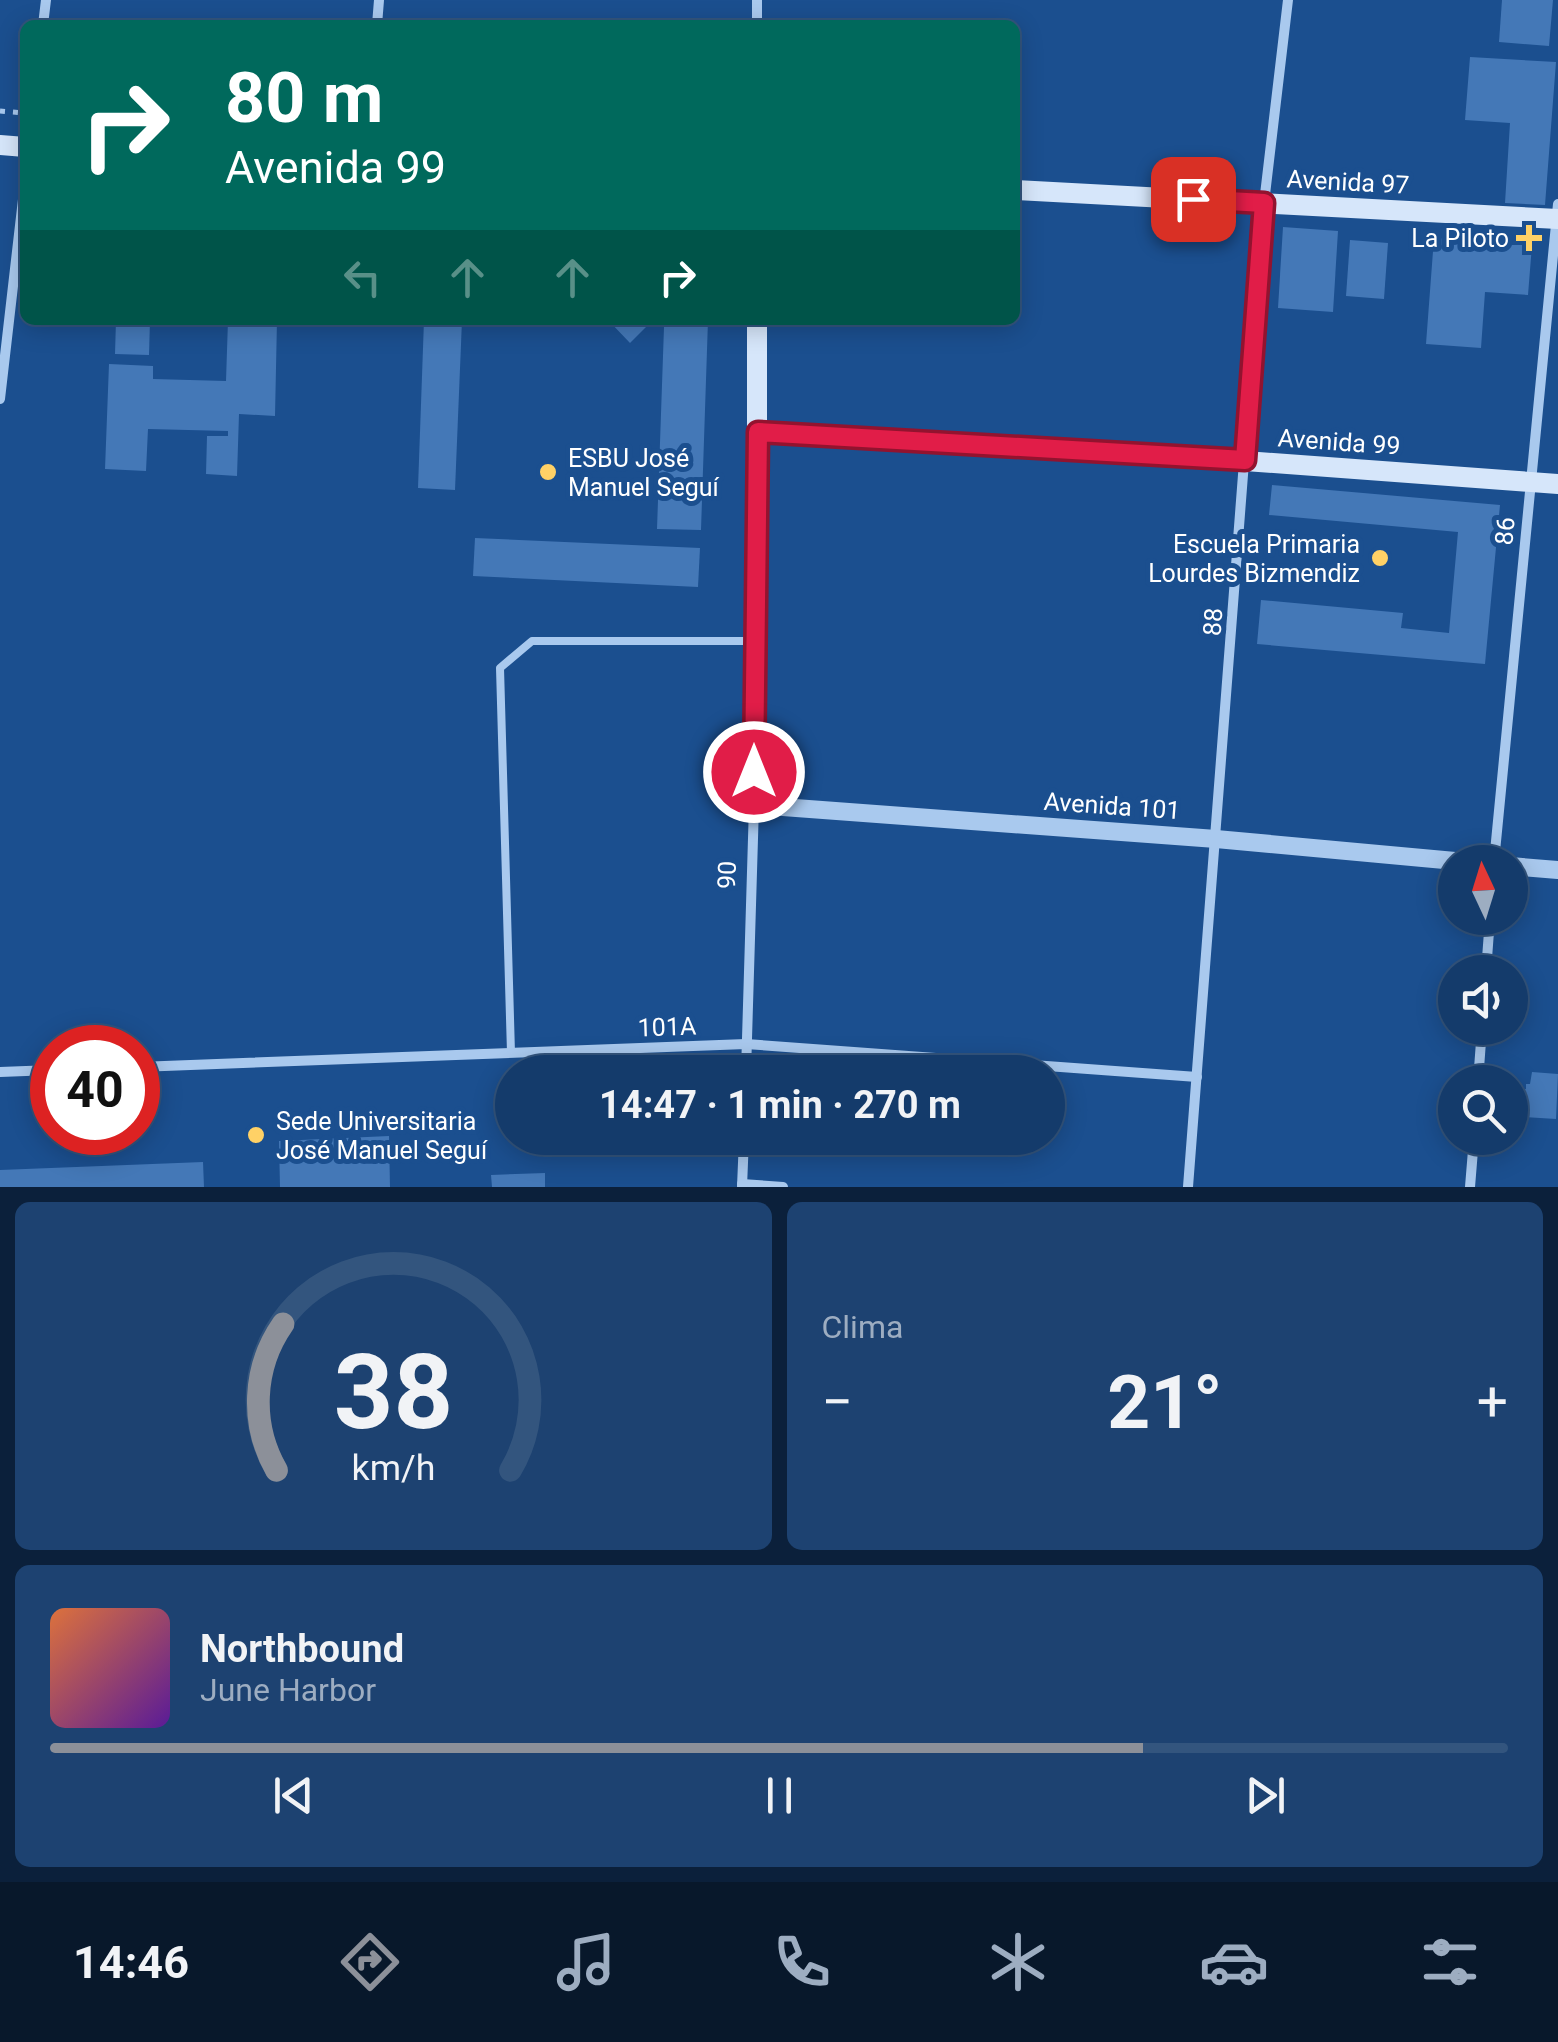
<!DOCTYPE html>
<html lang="es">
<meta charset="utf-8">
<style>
:root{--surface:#143b6b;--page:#1d4271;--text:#f1f3f6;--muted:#9dadc1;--line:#33557e;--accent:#8c9099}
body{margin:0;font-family:Roboto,sans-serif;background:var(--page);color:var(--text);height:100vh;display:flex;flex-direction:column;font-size:38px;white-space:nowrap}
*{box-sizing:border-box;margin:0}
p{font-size:32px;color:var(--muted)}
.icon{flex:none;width:55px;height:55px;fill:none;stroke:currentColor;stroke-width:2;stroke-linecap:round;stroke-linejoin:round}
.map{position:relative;height:1187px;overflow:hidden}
.sheet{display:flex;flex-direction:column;gap:15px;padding:15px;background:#0b203b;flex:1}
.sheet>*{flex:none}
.top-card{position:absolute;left:20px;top:20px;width:1000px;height:305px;border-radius:15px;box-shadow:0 5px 25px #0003,0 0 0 2px var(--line);background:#00695c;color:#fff;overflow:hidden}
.needle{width:65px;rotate:356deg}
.controls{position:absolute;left:1438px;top:845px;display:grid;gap:20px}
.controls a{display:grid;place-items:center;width:90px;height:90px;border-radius:50%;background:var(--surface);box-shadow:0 5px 25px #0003,0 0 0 2px var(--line);font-size:50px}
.speed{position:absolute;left:30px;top:1025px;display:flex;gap:20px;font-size:50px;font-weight:700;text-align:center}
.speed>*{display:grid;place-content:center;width:130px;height:130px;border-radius:50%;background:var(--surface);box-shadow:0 5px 25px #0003,0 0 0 2px var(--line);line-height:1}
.speed .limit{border:15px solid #d22;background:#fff;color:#111}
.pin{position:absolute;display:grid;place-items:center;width:85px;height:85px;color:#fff;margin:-42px;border-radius:20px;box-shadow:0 5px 15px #0006}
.me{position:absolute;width:110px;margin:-55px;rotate:0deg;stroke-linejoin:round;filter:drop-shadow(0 0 8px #0008)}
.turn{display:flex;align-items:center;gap:35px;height:210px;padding:0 40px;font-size:45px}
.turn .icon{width:130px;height:130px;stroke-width:2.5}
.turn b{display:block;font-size:70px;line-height:85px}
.lanes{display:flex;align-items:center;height:95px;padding:0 40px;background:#0003;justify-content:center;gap:50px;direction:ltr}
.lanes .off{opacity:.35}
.big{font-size:75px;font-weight:700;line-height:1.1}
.sheet .widget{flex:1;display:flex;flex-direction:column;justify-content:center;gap:15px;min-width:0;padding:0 35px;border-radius:15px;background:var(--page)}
.sheet .dial{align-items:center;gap:0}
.dial svg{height:260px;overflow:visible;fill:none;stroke:var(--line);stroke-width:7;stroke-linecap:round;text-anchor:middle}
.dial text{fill:var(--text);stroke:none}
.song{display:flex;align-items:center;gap:30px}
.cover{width:120px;height:120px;border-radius:15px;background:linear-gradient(135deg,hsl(20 70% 55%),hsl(270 70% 35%))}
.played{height:10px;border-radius:5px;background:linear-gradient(90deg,var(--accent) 75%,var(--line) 75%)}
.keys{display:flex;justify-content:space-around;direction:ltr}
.heat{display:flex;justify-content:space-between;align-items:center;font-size:55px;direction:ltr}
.sheet .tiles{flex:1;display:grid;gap:15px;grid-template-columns:1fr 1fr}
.widget:last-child{grid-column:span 2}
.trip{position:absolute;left:495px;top:1055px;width:570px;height:100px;border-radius:50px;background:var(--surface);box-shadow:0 5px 25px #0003,0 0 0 2px var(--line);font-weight:700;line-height:100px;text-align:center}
.tab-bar{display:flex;height:160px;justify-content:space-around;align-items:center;background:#08182b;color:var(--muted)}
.tab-bar .icon{width:70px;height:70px}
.tab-bar .selected{color:var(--accent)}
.tab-bar b{font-size:45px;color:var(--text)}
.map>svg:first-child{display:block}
.building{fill:#4478b7}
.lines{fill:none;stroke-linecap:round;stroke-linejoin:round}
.path{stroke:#a9c9ee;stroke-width:5;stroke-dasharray:5 8;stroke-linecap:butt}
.service{stroke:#a9c9ee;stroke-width:8}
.minor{stroke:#a9c9ee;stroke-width:10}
.tertiary{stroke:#a9c9ee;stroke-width:18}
.secondary{stroke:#d6e6fa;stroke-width:20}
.route-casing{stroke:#92132f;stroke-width:25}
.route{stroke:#e11d48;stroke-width:18}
.poi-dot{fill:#ffd166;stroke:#1b4f8f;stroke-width:4}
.labels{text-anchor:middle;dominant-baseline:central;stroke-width:10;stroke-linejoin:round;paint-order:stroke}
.street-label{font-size:25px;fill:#fff;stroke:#1b4f8f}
.poi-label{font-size:25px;fill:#fff;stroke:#1b4f8f;text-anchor:end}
</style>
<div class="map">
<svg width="1558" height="1187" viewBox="0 0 1558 1187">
<rect width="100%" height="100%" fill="#1b4f8f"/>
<!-- building -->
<g class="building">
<path d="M 1502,0 L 1553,0 L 1549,46 L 1499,42 Z"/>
<path d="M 1470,57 L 1556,62 L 1545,205 L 1505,203 L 1510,123 L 1465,120 Z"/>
<path d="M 1283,227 L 1338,231 L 1333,312 L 1278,308 Z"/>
<path d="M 1434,238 L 1532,245 L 1528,295 L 1485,292 L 1481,348 L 1426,344 Z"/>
<path d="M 1350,240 L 1388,243 L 1384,299 L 1346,296 Z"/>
<path d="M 116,320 L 150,320 L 149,355 L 115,354 Z"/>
<path d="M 228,320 L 277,320 L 275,416 L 239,414 L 237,476 L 206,474 L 207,436 L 228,436 L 228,431 L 148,429 L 146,471 L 105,469 L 109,364 L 153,366 L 153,379 L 226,381 Z"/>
<path d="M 424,320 L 462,320 L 455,490 L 418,488 Z"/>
<path d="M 608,320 L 708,320 L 701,530 L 657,529 L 664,327 L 646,327 L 630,343 Z"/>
<path d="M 1272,485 L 1500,505 L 1485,664 L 1257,644 L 1261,600 L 1403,613 L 1401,628 L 1449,633 L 1458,532 L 1269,515 Z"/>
<path d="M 475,538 L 700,548 L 698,587 L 473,576 Z"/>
<path d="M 1532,1072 L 1558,1074 L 1556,1119 L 1524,1117 L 1525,1109 L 1510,1108 L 1510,1088 L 1526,1089 L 1526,1084 L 1530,1084 Z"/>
<path d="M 389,1136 L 390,1187 L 280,1187 L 279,1141 Z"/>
<path d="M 203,1162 L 204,1187 L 0,1187 L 0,1170 Z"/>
<path d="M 545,1173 L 545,1187 L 492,1187 L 491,1175 Z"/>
</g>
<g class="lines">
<!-- path -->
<path class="path" d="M 0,111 L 25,113"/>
<!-- service -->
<path class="service" d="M 511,1053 L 500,668 L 532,641 L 755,641"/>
<!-- minor -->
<g class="minor">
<path d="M 43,25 L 46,0"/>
<path d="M 377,25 L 379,0"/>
<path d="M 757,25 L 757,0"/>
<path d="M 0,399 L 25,182"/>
<path d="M 1494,862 L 1558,204"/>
<path d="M 1486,972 L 1490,918"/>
<path d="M 138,1067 L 746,1044 L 1197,1077"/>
<path d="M 0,1072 L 52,1070"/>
<path d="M 746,1072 L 754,805"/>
<path d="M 1478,1082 L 1482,1028"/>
<path d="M 742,1184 L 783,1187"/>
<path d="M 742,1187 L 744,1138"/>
<path d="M 1188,1187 L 1264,203 L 1288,0"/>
<path d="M 1470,1187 L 1474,1138"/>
</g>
<!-- tertiary -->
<g class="tertiary">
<path d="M 757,432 L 754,805 L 1216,839 L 1466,862"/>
<path d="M 1510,866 L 1558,870"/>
</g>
<!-- secondary -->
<g class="secondary">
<path d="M 0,145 L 25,147"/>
<path d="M 1015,190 L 1558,219"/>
<path d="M 757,320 L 757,432 L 1245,461 L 1558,484"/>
</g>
</g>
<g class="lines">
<!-- route casing -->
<g class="route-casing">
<path id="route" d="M 754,772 L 758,432 L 1245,460 L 1264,203 L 1193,199"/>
</g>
<!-- route -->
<use href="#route" class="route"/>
</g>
<!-- markers -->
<g class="poi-dot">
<path d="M1524 223h10v10h10v10h-10v10h-10v-10h-10v-10h10z"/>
<circle cx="548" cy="472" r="10"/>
<circle cx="1380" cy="558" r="10"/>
<circle cx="256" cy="1135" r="10"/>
</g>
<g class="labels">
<!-- street labels -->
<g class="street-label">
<text transform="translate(1348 182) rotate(3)">Avenida 97</text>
<text transform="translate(1339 442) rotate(4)">Avenida 99</text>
<text transform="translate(1505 531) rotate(-85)">86</text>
<text transform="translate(1213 622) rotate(-86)">88</text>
<text transform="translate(1112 806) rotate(4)">Avenida 101</text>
<text transform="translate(727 875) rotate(-88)">90</text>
<text transform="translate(667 1027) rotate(-2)">101A</text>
</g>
<!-- poi labels -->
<g class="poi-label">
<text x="1509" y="238">La Piloto</text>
<text x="568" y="458" text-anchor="start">ESBU José<tspan x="568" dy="29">Manuel Seguí</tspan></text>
<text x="1360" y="544">Escuela Primaria<tspan x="1360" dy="29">Lourdes Bizmendiz</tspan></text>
<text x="276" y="1121" text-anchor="start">Sede Universitaria<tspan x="276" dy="29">José Manuel Seguí</tspan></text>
</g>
</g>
</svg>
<div class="controls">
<a><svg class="needle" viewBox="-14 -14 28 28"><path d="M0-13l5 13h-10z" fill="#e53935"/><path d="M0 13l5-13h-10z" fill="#9dadc1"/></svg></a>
<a><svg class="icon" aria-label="sound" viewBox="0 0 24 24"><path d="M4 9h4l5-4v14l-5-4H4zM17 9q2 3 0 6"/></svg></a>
<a><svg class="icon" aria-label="search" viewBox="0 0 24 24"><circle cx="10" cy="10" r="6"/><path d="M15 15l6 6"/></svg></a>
</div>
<div class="speed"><div class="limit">40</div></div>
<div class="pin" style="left:1193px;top:199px;background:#d93025"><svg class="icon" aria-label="arrive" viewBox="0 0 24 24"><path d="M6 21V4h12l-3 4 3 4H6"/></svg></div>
<svg class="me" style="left:754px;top:772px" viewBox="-20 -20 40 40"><circle r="17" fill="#e11d48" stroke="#fff" stroke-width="3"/><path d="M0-11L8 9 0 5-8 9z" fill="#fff"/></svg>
<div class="trip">14:47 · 1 min · 270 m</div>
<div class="top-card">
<div class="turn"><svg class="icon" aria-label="right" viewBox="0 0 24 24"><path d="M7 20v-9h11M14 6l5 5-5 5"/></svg><div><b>80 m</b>Avenida 99</div></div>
<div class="lanes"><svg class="icon off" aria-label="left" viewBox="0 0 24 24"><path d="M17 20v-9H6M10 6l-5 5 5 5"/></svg><svg class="icon off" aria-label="ahead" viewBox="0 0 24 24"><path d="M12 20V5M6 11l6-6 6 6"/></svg><svg class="icon off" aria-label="ahead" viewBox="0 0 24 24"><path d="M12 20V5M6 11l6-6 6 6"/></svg><svg class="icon" aria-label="right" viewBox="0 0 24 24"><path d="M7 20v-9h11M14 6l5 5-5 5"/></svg></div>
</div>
</div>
<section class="sheet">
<div class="tiles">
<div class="widget dial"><svg viewBox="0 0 100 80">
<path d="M14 69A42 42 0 1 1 86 69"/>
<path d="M14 69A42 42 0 0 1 16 24" stroke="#8c9099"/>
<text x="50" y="56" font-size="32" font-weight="700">38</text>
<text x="50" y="72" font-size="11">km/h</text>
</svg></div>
<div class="widget"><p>Clima</p>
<div class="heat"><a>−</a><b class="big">21°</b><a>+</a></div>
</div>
<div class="widget">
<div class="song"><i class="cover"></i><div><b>Northbound</b><p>June Harbor</p></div></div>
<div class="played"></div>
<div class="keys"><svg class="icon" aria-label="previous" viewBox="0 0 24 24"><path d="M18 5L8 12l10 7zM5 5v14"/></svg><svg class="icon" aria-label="pause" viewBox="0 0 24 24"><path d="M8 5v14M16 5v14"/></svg><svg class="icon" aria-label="next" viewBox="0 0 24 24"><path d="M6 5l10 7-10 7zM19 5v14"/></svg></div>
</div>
</div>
</section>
<nav class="tab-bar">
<b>14:46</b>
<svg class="icon selected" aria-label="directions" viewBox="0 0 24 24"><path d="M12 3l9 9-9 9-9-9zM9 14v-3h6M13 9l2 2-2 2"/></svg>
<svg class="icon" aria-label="music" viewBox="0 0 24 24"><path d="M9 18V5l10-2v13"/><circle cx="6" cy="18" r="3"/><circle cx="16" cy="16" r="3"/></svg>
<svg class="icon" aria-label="phone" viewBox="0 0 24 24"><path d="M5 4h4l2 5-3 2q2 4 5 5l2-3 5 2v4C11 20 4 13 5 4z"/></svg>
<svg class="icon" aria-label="climate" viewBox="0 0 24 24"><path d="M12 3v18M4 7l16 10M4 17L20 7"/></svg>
<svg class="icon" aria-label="car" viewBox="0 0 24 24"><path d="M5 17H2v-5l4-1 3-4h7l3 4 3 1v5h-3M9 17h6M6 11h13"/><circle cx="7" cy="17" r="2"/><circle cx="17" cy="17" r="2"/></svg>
<svg class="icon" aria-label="filters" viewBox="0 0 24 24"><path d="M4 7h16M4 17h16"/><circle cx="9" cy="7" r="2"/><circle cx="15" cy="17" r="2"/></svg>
</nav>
